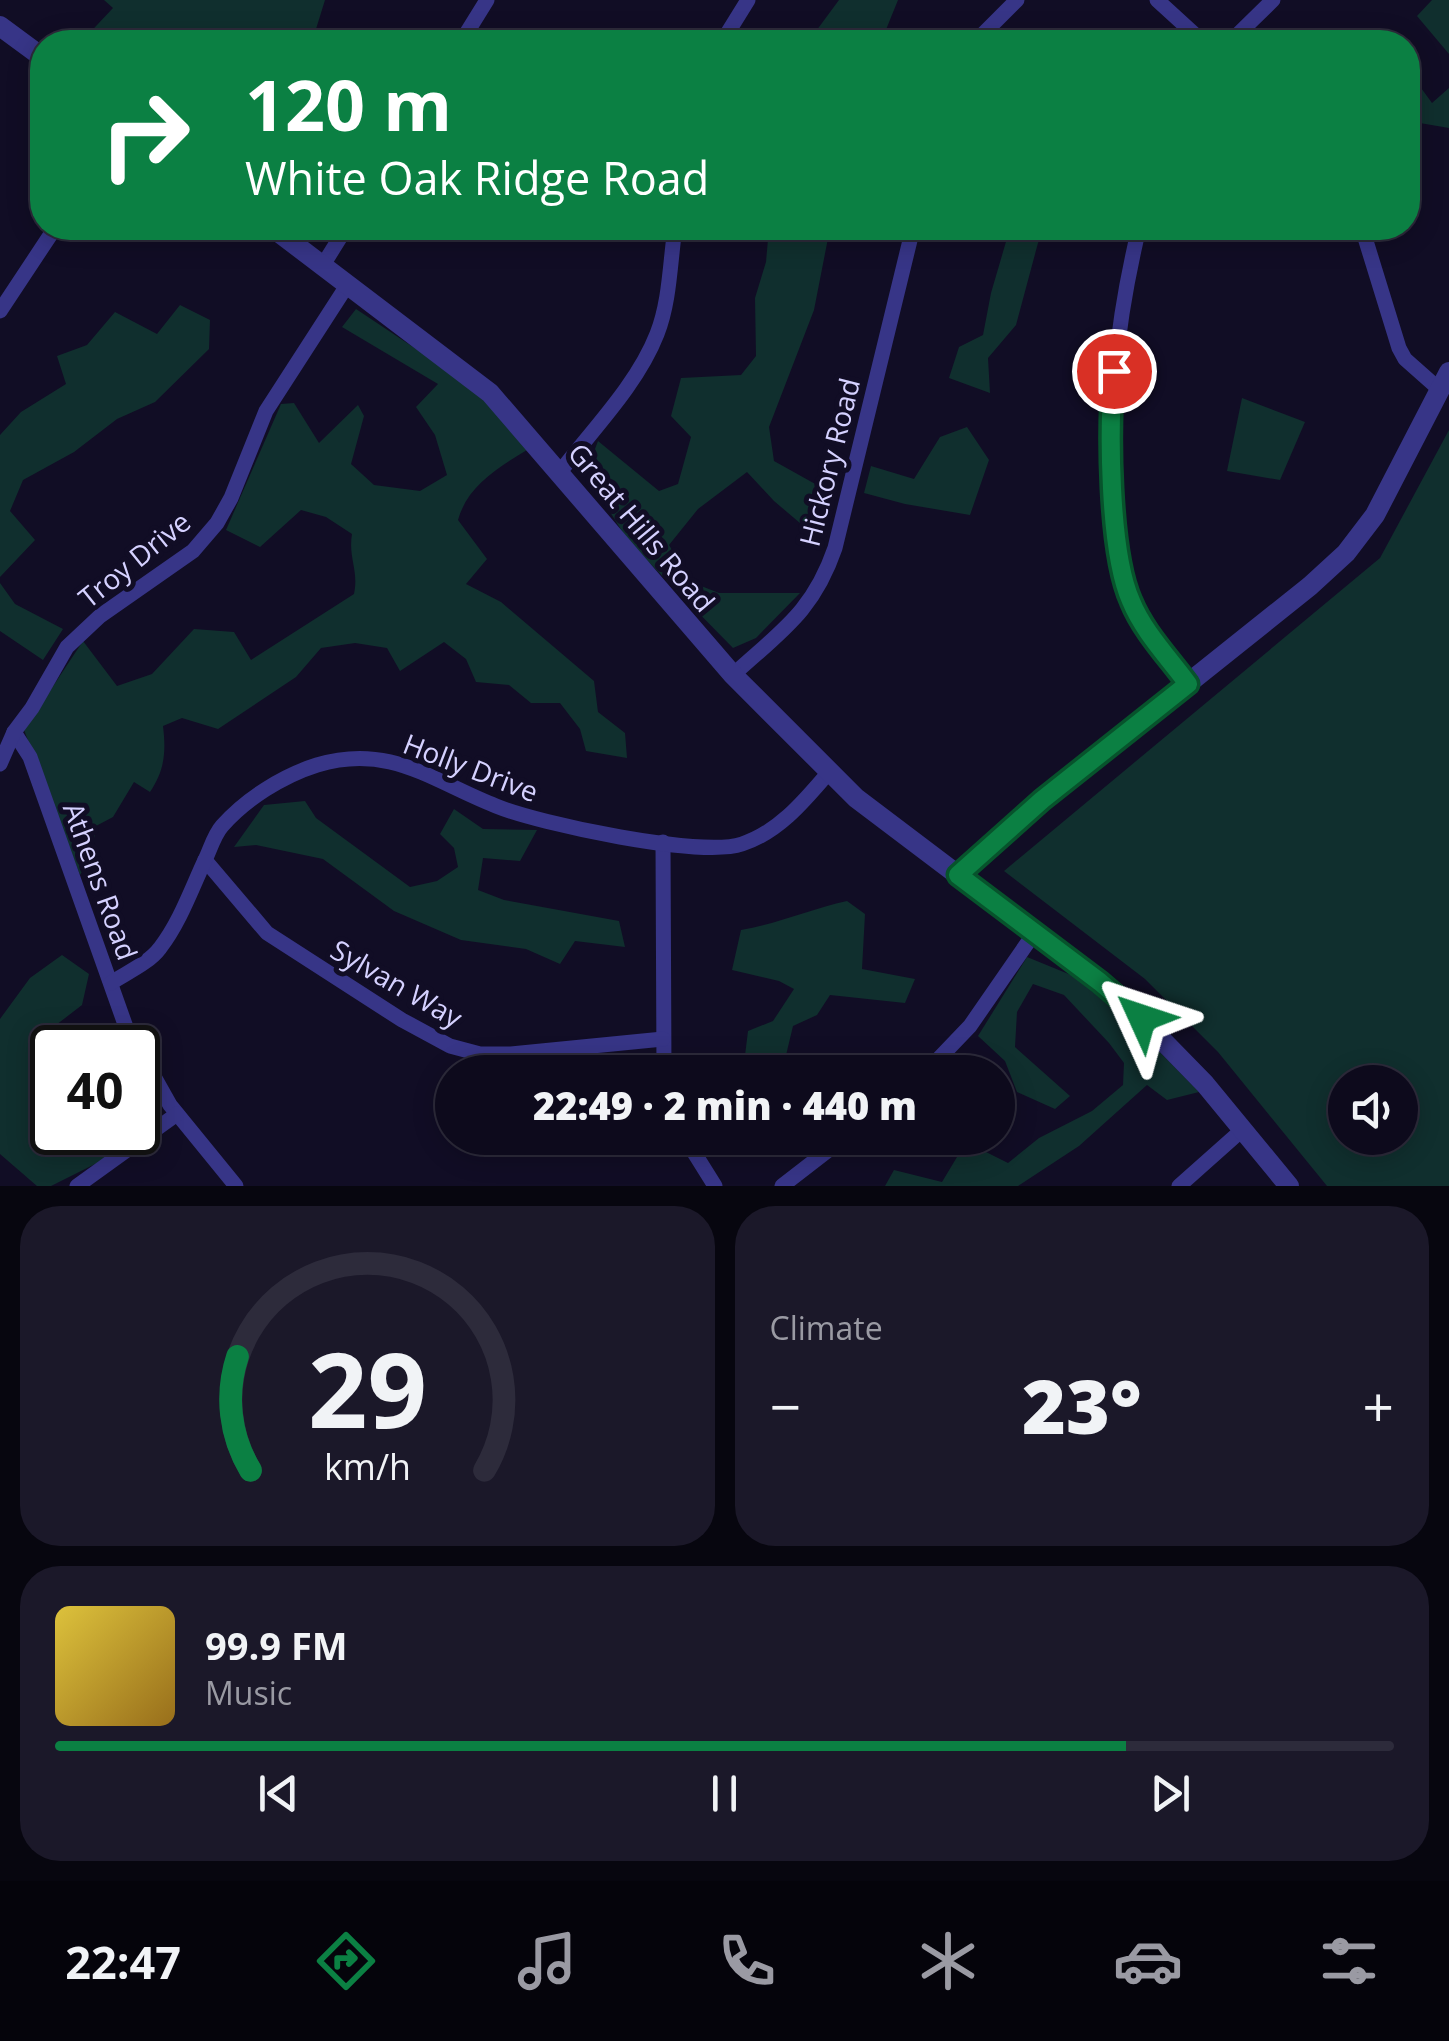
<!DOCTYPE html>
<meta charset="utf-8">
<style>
:root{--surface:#0d0a1c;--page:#1b1829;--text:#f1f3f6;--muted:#9a9aa3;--line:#2d2b3b;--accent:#0b8043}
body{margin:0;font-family:"Open Sans",sans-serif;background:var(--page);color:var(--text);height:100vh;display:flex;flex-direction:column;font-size:38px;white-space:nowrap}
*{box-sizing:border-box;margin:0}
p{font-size:32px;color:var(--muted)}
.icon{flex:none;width:55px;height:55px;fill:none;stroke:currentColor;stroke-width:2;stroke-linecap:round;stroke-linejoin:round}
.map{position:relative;height:1186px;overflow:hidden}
.side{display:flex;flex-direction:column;gap:20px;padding:20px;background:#07060f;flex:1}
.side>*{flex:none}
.top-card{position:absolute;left:30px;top:30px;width:1390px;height:210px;border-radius:40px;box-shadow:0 5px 25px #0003,0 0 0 2px var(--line);background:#0b8043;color:#fff;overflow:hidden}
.controls{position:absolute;left:1328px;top:1065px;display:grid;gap:20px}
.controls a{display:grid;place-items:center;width:90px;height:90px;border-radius:50%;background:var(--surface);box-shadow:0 5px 25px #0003,0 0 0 2px var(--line);font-size:50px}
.speed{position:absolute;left:30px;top:1025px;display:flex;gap:20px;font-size:50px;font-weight:700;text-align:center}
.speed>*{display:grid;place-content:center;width:130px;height:130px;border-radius:50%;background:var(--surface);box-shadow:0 5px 25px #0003,0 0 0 2px var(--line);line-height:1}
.speed .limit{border:5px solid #111;border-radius:15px;background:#fff;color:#111}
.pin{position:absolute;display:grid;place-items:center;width:85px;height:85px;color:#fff;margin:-42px;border:5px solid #fff;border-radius:50%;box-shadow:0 2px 10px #0007}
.me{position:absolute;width:110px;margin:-55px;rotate:312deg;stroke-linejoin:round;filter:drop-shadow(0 0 8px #0008)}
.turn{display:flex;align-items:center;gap:35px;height:210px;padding:0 50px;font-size:45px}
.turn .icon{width:130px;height:130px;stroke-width:2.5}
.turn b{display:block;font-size:70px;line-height:85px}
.big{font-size:75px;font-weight:800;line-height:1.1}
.side .widget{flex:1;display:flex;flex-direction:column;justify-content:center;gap:15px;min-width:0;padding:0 35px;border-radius:40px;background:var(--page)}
.side .dial{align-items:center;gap:0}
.dial svg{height:260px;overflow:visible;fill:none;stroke:var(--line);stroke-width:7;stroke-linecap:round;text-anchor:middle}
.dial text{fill:var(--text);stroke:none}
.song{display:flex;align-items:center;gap:30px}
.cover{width:120px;height:120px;border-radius:15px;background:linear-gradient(135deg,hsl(50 70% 55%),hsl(40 70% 35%))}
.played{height:10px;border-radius:5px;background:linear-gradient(90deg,var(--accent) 80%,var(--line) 80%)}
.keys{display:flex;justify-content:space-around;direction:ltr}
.heat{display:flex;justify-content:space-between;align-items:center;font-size:55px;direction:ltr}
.side .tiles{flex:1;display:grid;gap:20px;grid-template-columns:1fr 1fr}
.widget:last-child{grid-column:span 2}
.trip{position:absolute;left:435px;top:1055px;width:580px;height:100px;border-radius:50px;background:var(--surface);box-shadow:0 5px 25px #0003,0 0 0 2px var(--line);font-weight:800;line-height:100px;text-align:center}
.dock{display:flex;height:160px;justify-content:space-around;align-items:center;background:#05040b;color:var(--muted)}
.dock .icon{width:70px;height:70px}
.dock .current{color:var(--accent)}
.dock b{font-size:45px;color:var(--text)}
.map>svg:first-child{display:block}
.green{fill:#102f2e;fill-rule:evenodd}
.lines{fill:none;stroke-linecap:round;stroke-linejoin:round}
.minor{stroke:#373587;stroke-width:15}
.tertiary{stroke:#373587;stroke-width:20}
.route-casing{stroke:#07532c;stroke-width:25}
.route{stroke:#0b8043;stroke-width:18}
.labels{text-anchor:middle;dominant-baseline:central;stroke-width:10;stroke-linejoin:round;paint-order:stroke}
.street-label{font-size:28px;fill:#d5d1ff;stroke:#110d25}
</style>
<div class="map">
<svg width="1449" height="1186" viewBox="0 0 1449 1186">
<rect width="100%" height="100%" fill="#110d25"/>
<!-- green -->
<g class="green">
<path d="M 104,0 L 325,0 L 312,42 L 81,42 L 113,8 Z"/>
<path d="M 839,0 L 898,0 L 881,42 L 808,42 Z"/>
<path d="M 1432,0 L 1449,0 L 1449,54 L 1417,16 Z"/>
<path d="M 1408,70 L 1432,103 L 1449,88 L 1449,128 L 1408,121 Z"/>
<path d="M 769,228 L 830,228 L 814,310 L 769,427 L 774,461 L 826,490 L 807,529 L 774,501 L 747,472 L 698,509 L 669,545 L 691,582 L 719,593 L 800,593 L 756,638 L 733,648 L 628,541 L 586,473 L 598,441 L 659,491 L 678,484 L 691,437 L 671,416 L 681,378 L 741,375 L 756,356 L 755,298 L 766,262 Z"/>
<path d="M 1010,228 L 1045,228 L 1038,243 L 1016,325 L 988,358 L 990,393 L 949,378 L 959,347 L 983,335 L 991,293 Z"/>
<path d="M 180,305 L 210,320 L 209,349 L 155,402 L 117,419 L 74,452 L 23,480 L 10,511 L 35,540 L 0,577 L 0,435 L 21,412 L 66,384 L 57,356 L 87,345 L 115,312 L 157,334 Z"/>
<path d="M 356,309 L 473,387 L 532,447 C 501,466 468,484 458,520 L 487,559 L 466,584 L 501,602 L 594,681 L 598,712 L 625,733 L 627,758 L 586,751 L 580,729 L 560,703 L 531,703 L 509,685 L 476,682 L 466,659 L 444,642 L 400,671 L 387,648 L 355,643 L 321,648 L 296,677 L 218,729 L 182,718 L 163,726 C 166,751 165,770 150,792 L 134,782 L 113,817 L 96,826 L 93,852 L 80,875 L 24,730 L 83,641 L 117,686 L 152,674 L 194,629 L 234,632 L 251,660 L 354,594 C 359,570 348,558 352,534 L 326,517 L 301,510 L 260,547 L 226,530 L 281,404 L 294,403 L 319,443 L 358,405 L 364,416 L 351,464 L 374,485 L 420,491 L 447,475 L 435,435 L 416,407 L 438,384 L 342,327 Z"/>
<path d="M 1242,398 L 1305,422 L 1280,480 L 1227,471 Z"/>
<path d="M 967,427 L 989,460 L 970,515 L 905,504 L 864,493 L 871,466 L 914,479 L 940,437 Z"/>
<path d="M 1449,430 L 1449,1186 L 1327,1186 L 1218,1052 L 1145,979 L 1004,871 L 1380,558 ZM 1345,1082 L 1400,1082 L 1400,1138 L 1345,1138 Z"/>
<path d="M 0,583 L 15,604 L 63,629 L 43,660 L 0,631 Z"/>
<path d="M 305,801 L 316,818 L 410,887 L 437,881 L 458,867 L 454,848 L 440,834 L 454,809 L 483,829 L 537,830 L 520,861 L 483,858 L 478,890 L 504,900 L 619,921 L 625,947 L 575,941 L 560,964 L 526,949 L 461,940 L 394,911 L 323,859 L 256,845 L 234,847 L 264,805 Z"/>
<path d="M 847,901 L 865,914 L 862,969 L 915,979 L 905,1003 L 830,995 L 817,1015 L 793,1026 L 782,1072 L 743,1072 L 748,1031 L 773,1021 L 794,989 L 779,981 L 732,970 L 741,930 C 777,924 811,909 847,901 Z"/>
<path d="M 62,955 L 89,974 L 82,1005 L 43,1035 L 43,1068 L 31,1083 L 39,1101 L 52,1098 L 52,1132 L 69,1133 L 71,1139 L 107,1158 L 51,1186 L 37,1186 L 0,1154 L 0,1019 L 30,978 Z"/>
<path d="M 1027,957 L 1093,984 L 1199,1092 L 1167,1100 L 1147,1085 L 1079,1146 L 1018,1186 L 885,1186 L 894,1170 L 942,1182 L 966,1142 L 1008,1163 L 1039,1138 L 1092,1111 L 1123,1085 L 1124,1063 L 1109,1043 L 1064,995 L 1033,984 L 1017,1012 L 1015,1047 L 1070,1096 L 1055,1109 L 1017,1092 L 1005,1061 L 978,1036 Z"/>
</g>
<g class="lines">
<!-- minor -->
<g class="minor">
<path d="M 1157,0 L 1203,42"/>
<path d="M 461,42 L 487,0"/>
<path d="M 722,42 L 748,0"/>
<path d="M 975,42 L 1017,0"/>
<path d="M 1230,42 L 1273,0"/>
<path d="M 1139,228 C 1115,329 1108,406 1116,511 C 1117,538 1118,568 1128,594 C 1140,627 1167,656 1188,684"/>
<path d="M 1362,228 L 1399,348 L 1405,359 L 1440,390"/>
<path d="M 323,265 L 346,228"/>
<path d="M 0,311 L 55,228"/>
<path d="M 560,472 C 593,429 637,385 657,334 C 670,301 670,262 675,228"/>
<path d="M 733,675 C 781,631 813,612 835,548 L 913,228"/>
<path d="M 14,732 L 30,757 L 127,1030 L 137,1048"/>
<path d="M 0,764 L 14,732 L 32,708 L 67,647 L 100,616 L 193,551 L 217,523 L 231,498 L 266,411 L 348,284"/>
<path d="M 663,842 L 664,1072"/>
<path d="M 205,860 L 267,933 L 402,1020 L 450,1046 L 480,1054 L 511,1054 L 663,1039"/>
<path d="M 111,983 C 126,973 149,963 160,948 C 180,922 191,890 205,860 C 210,850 214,835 222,826 C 246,799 282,776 317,765 C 390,743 432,781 496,806 C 540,824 701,858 742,844 C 779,832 805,800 829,772"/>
<path d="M 138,1048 L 170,1105 L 236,1186"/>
<path d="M 926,1072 L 970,1026 L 1035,932"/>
<path d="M 685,1138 L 715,1186"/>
<path d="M 77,1186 L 177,1114"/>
<path d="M 782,1186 L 844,1138"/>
<path d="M 1179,1186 L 1242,1130"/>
</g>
<!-- tertiary -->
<g class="tertiary">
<path d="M 0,26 L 42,57"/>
<path d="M 273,228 L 490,393 L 733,675 L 856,798 L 1122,999 L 1205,1084 L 1289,1186"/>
<path d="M 958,875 L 1042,800 L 1310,586 L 1346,553 L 1375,515 L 1449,372"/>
</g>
</g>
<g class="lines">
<!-- route casing -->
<g class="route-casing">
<path id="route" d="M 1114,371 C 1108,426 1109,552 1131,601 C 1143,631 1169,658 1188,684 L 1042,800 L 958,875 L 1100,982 L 1142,1018"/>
</g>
<!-- route -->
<use href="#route" class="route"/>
</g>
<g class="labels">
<!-- street labels -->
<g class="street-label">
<text transform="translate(829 462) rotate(-76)">Hickory Road</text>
<text transform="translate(642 527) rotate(50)">Great Hills Road</text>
<text transform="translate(134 559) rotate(-39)">Troy Drive</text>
<text transform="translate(471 767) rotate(21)">Holly Drive</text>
<text transform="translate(101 881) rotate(70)">Athens Road</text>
<text transform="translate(397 983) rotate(30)">Sylvan Way</text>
</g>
</g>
</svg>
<div class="controls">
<a><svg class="icon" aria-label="sound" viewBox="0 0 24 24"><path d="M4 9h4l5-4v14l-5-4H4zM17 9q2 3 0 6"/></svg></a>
</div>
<div class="speed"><div class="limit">40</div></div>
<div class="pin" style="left:1114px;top:371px;background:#d93025"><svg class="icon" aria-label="arrive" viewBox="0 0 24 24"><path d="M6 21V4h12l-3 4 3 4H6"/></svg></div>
<svg class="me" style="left:1142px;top:1018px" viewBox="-20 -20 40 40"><path d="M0-17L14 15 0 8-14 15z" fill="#0b8043" stroke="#fff" stroke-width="4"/></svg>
<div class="trip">22:49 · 2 min · 440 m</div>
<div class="top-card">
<div class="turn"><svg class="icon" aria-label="right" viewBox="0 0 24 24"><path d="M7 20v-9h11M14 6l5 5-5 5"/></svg><div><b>120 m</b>White Oak Ridge Road</div></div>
</div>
</div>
<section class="side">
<div class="tiles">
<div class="widget dial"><svg viewBox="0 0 100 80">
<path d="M14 69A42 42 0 1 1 86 69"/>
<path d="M14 69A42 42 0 0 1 10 34" stroke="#0b8043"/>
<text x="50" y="56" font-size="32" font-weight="700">29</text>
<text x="50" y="72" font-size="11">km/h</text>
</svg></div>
<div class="widget"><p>Climate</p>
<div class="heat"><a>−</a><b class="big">23°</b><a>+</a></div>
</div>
<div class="widget">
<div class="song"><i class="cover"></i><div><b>99.9 FM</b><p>Music</p></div></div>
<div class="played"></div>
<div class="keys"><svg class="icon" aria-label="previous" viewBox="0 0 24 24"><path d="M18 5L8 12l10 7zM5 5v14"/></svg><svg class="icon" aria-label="pause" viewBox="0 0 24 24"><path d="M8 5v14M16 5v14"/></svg><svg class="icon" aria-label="next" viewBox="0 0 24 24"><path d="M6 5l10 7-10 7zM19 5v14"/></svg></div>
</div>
</div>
</section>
<nav class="dock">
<b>22:47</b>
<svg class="icon current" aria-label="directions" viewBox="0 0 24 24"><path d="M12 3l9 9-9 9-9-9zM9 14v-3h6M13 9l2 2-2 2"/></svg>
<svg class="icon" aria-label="music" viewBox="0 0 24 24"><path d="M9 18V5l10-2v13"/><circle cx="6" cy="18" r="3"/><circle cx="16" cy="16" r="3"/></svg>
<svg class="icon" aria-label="phone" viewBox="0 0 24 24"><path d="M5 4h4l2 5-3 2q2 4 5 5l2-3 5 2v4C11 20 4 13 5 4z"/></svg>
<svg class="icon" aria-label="climate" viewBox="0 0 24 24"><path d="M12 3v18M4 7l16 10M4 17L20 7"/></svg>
<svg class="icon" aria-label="car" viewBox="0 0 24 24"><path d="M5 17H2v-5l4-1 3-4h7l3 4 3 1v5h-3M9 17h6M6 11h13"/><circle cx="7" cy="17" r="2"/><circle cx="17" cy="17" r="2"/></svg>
<svg class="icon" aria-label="filters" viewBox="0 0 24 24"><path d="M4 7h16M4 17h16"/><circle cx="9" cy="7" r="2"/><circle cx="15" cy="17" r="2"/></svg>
</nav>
